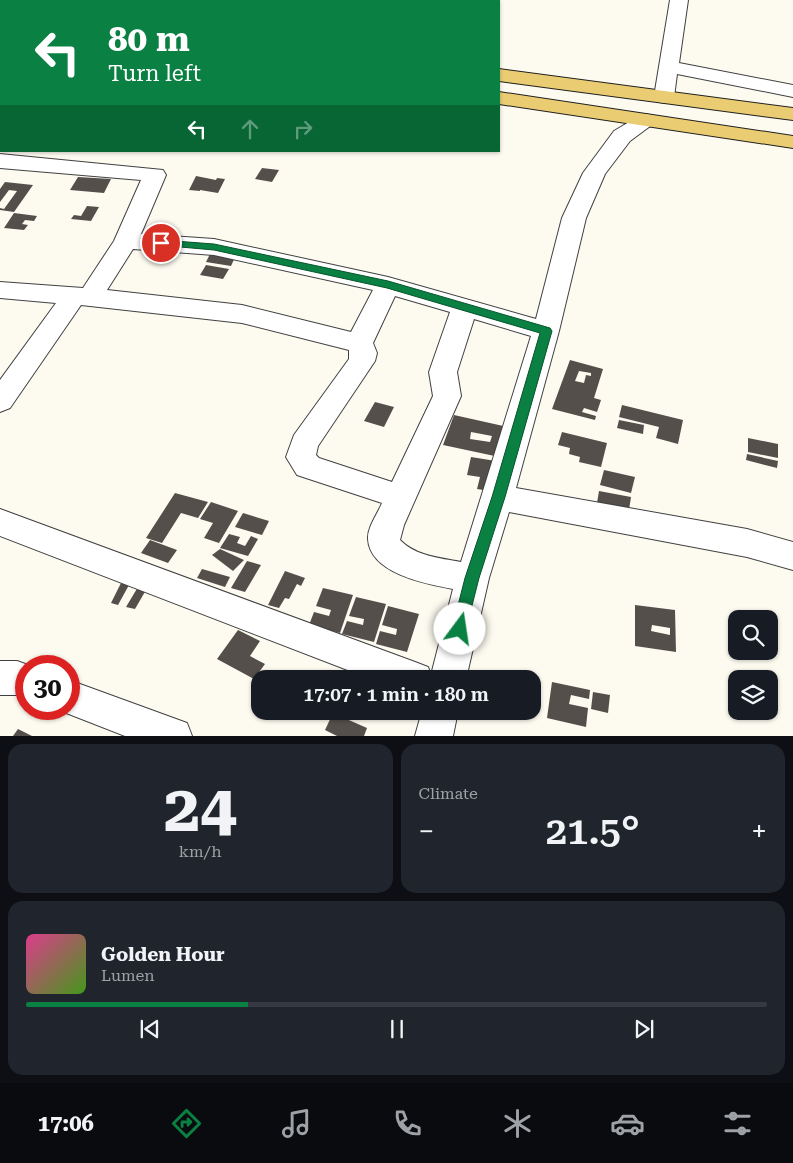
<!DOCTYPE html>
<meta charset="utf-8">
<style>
:root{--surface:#171b24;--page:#20242c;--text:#f1f3f6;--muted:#9ea1a6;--line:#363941;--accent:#0b8043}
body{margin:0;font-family:"Roboto Serif",serif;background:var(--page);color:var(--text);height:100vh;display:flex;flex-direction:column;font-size:19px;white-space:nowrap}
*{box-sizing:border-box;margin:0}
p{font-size:16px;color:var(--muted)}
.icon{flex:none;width:28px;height:28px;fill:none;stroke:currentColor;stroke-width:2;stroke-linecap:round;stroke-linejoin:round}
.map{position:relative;height:736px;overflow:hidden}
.panel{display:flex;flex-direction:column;gap:8px;padding:8px;background:#0d0f14;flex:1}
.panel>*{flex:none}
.banner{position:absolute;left:0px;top:0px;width:500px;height:152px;box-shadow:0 1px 4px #0004;background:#0b8043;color:#fff;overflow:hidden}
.fabs{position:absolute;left:728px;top:610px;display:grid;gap:10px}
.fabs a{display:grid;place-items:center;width:50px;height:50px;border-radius:10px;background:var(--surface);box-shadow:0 1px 4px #0004;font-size:25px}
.speed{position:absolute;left:15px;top:655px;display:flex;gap:10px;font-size:25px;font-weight:700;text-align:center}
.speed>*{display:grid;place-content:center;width:65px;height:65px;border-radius:50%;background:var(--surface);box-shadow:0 1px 4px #0004;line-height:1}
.speed .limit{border:8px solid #d22;background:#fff;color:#111}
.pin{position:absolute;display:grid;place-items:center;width:42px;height:42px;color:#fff;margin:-21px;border:2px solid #fff;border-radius:50%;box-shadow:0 1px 5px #0007}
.me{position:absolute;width:55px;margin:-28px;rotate:14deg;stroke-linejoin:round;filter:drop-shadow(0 0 4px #0008)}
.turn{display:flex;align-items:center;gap:18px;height:105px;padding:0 25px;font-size:22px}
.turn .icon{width:65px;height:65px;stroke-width:2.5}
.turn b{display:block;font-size:35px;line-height:42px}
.lanes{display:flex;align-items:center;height:48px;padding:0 25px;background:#0003;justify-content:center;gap:25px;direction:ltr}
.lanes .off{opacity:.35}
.big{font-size:38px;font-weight:600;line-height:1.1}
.panel .widget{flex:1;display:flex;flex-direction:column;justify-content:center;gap:8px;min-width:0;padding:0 18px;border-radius:15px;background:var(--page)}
.panel .dial{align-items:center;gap:0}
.dial b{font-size:65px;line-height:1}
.song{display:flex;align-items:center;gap:15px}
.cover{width:60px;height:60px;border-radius:8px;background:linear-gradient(135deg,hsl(330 70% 55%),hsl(100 70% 35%))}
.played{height:5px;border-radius:2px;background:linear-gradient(90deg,var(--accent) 30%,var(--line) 30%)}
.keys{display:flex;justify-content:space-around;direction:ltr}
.heat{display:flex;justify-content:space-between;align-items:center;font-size:28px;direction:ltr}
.panel .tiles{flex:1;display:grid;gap:8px;grid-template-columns:1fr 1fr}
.widget:last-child{grid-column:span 2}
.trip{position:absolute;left:251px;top:670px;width:290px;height:50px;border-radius:15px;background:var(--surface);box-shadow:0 1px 4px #0004;font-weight:600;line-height:50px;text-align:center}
.tab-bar{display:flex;height:80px;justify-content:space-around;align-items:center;background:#090b0e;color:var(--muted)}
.tab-bar .icon{width:35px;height:35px}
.tab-bar .active{color:var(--accent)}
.tab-bar b{font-size:22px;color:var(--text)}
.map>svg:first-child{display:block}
.building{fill:#554f4b;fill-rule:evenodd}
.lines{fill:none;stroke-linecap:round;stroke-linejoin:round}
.minor-casing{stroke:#414141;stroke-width:2}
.primary-casing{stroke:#1f1f1f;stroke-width:2}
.minor{fill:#fff;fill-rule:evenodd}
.primary{fill:#eacd73;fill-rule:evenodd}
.route{fill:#0b8043;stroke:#07532c}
</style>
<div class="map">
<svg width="793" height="736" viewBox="0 0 793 736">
<rect width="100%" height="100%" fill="#fdfbf0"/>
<!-- building -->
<g class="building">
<path d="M 262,168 L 279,170 L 272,182 L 255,179 Z"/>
<path d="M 196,176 L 216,180 L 217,178 L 225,179 L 218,193 L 200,190 L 200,191 L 189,190 Z"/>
<path d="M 78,177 L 111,179 L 104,193 L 70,190 Z"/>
<path d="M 5,182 L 33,185 L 14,212 L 0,210 L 0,208 L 4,209 L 17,191 L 9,190 L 0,202 L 0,189 Z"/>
<path d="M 87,206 L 99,207 L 91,221 L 71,219 L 74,215 L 81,216 Z"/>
<path d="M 14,213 L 37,216 L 34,221 L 25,220 L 22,224 L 28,225 L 24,230 L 4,228 Z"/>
<path d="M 211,252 L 236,255 L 231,266 L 206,262 Z"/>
<path d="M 206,265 L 229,269 L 223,279 L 200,275 Z"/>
<path d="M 570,360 L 603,369 L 594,398 L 601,400 L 597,412 L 584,408 L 582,412 L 596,416 L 595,420 L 552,409 ZM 579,371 L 591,373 L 591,376 L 586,375 L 584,383 L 575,381 Z"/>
<path d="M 375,402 L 394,407 L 384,427 L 364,421 Z"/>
<path d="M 622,405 L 683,420 L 678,444 L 656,438 L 659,427 L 619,417 Z"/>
<path d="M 454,415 L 512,428 L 504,458 L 443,445 ZM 471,432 L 492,436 L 490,442 L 470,439 Z"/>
<path d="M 619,420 L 644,425 L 643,434 L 617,428 Z"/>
<path d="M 562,432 L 607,443 L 601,467 L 579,462 L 580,457 L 569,454 L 570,448 L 558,445 Z"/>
<path d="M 748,438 L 778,444 L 778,458 L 748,452 Z"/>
<path d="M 747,454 L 778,461 L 777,468 L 746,460 Z"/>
<path d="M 471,457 L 502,462 L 496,492 L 477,489 L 480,477 L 467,475 Z"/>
<path d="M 604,470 L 635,477 L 631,493 L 600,485 Z"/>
<path d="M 599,491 L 631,497 L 629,510 L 597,503 Z"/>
<path d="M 175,493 L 208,502 L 198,518 L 181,513 L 162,543 L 146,538 Z"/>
<path d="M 211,502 L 238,511 L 219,543 L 204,538 L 213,523 L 200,519 Z"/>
<path d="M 243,513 L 269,521 L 262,535 L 235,527 Z"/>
<path d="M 229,534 L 240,537 L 237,543 L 245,546 L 251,536 L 258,539 L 248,556 L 220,548 Z"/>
<path d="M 150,540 L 177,550 L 168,563 L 141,553 Z"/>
<path d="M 220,549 L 244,560 L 233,571 L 212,555 Z"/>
<path d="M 247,561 L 261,565 L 245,592 L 231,588 Z"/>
<path d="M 202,569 L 230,577 L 225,587 L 197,578 Z"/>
<path d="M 285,571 L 305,578 L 301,586 L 297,584 L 289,599 L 285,598 L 279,608 L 268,605 Z"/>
<path d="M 121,583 L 129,585 L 118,605 L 111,603 Z"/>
<path d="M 138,587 L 146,590 L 135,609 L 126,607 Z"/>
<path d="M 323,588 L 353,595 L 340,633 L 309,625 L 314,612 L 329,616 L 331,610 L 316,606 Z"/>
<path d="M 356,597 L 386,604 L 374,642 L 342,634 L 347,621 L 363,625 L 364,619 L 349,616 Z"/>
<path d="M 635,605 L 675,610 L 676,652 L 635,646 ZM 652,625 L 670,628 L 670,635 L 651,631 Z"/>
<path d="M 388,606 L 419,614 L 407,652 L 376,644 L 380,631 L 396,635 L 397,629 L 382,625 Z"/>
<path d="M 238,630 L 260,641 L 250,656 L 265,664 L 254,679 L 217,659 Z"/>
<path d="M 552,682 L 590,690 L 589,699 L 571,695 L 569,704 L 588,708 L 586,727 L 547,718 Z"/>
<path d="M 593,692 L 610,695 L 608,713 L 591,709 Z"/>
<path d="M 333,713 L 367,728 L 364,736 L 337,736 L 325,730 Z"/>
<path d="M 18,729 L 32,736 L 13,736 Z"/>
</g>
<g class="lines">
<!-- minor casing -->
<g class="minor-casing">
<g id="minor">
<path d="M 328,0 L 349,0 L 350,1 L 329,1 Z"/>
<path d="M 670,0 L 688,0 L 679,63 L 793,85 L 793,97 L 677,74 L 674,97 L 671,101 L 664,103 L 657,101 L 654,97 Z"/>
<path d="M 646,114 L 653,116 L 656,120 L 653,124 L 630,141 L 605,174 L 586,218 L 559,331 L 516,488 L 747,529 L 793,542 L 793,570 L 747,557 L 509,512 L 489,578 L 466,679 L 371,679 L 0,536 L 0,509 L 415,662 L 428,667 L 431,675 L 453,589 C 427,584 370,574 368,539 C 367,528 378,513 382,503 L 297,475 L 286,457 L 294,435 L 349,359 L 349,350 L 242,323 L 81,305 L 10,408 L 0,412 L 0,380 L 56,303 L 0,298 L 0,282 L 83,288 L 114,241 L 141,180 L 0,168 L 0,154 L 163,170 L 166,175 L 141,234 L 214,239 L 388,277 L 536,319 L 562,218 L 583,173 L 614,131 L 639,116 ZM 133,249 L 214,255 L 373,290 L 351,332 L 242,305 L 107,290 ZM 395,296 L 450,312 L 429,372 L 433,396 L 392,482 L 319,458 L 316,455 L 318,446 L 375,361 L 377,353 L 373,343 ZM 474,319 L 531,336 L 461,562 C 439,558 416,556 400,540 L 404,525 L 461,396 L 457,372 Z"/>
<path d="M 0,661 L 17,661 L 31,666 L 26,666 L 26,698 L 17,695 L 0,695 Z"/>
<path d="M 69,680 L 187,723 L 192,736 L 125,736 L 56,709 L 69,709 Z"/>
<path d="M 422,711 L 458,711 L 453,736 L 415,736 Z"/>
</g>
</g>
<!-- primary casing -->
<g class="primary-casing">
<g id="primary">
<path d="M 0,24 L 1,25 L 1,36 L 0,36 Z"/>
<path d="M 499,69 L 793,108 L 793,120 L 499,81 Z"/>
<path d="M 499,92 L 793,136 L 793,148 L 499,104 Z"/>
</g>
</g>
<!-- minor -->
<use href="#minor" class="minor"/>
<!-- primary -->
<use href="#primary" class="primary"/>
</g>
<!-- route -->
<path class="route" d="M 161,240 L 214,244 L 388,281 L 550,328 L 552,331 L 505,497 L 479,578 L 465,633 L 460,635 L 455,633 L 452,629 L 465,578 L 492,497 L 540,333 L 387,288 L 214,250 L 158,245 L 158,241 Z"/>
</svg>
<div class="fabs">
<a><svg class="icon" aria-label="search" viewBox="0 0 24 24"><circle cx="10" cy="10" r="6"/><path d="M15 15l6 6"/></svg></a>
<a><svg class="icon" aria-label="layers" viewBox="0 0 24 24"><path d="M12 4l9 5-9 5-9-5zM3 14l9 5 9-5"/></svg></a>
</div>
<div class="speed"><div class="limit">30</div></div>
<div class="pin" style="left:161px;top:243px;background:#d93025"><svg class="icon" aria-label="arrive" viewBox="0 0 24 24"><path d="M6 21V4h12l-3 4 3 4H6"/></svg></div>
<svg class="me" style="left:460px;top:629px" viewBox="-20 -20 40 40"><circle r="19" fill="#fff"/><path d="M0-13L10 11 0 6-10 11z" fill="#0b8043"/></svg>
<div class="trip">17:07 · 1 min · 180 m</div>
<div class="banner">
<div class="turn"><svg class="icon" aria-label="left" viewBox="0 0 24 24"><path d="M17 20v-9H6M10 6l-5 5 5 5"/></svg><div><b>80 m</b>Turn left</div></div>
<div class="lanes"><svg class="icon" aria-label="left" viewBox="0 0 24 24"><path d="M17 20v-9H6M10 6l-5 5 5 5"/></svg><svg class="icon off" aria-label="ahead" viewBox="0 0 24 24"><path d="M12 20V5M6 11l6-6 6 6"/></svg><svg class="icon off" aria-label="right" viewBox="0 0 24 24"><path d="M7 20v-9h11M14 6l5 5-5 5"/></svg></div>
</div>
</div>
<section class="panel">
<div class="tiles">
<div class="widget dial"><b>24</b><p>km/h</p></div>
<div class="widget"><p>Climate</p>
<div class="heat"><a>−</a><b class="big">21.5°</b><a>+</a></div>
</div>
<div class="widget">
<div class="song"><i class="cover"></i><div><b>Golden Hour</b><p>Lumen</p></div></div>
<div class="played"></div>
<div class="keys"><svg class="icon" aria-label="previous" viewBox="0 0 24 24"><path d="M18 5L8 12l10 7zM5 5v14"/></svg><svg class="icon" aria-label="pause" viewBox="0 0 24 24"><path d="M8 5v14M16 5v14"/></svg><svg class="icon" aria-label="next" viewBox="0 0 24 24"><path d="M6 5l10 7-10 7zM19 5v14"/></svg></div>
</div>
</div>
</section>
<nav class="tab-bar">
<b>17:06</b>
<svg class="icon active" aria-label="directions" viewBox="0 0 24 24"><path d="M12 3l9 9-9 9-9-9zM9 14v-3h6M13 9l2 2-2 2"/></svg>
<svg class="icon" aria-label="music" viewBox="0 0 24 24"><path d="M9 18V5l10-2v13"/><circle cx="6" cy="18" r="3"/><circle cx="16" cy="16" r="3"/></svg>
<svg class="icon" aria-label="phone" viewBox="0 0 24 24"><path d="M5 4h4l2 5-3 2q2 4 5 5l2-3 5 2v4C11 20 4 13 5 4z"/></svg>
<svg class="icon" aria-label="climate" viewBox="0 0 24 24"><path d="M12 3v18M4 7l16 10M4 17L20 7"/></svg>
<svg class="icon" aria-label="car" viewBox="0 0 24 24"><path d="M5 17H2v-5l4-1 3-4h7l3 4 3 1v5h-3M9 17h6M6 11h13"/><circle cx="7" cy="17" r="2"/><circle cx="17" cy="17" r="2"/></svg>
<svg class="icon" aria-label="filters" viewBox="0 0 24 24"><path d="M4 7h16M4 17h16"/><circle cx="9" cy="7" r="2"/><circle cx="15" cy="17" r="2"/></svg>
</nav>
